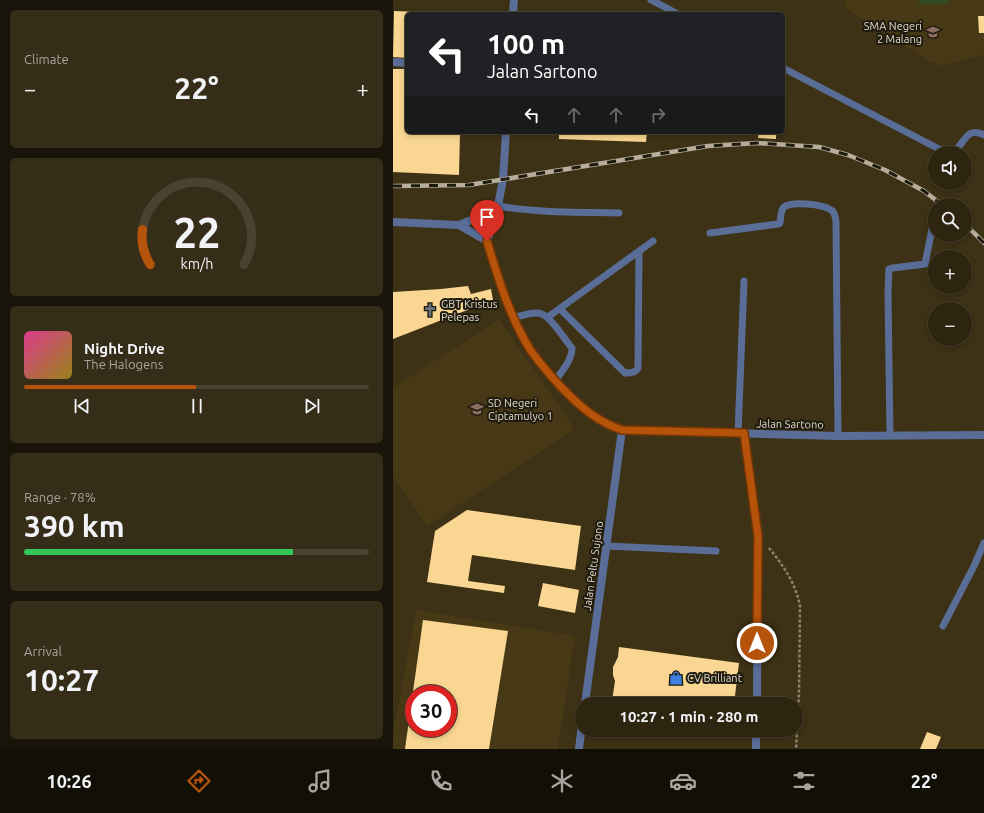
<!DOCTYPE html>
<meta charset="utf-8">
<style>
:root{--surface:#2e2510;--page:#362d19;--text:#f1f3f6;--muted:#a7a59f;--line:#494230;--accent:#b45309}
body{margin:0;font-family:Ubuntu,sans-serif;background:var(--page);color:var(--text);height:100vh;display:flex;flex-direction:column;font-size:15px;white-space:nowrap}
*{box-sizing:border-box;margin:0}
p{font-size:13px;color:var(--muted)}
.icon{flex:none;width:22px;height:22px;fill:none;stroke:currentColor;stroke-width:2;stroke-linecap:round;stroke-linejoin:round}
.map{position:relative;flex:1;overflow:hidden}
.sheet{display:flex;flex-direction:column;gap:10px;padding:10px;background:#191409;width:393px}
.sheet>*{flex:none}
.hud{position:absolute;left:12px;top:12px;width:380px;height:122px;border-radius:6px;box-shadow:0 2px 6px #0003,0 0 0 1px var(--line);background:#202124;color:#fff;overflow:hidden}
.controls{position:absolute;left:535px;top:146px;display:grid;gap:8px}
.controls a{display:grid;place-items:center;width:44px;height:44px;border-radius:50%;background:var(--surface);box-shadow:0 2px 6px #0003,0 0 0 1px var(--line);font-size:20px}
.speed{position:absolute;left:12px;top:685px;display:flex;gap:8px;font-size:20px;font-weight:700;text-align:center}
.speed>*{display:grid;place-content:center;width:52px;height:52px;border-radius:50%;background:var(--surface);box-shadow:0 2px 6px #0003,0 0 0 1px var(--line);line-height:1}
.speed .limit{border:6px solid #d22;background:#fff;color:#111}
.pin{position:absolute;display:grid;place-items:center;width:34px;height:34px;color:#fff;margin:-41px -17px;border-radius:50% 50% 50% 0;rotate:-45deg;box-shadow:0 0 4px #0007}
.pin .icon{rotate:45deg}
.me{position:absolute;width:44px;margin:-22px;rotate:0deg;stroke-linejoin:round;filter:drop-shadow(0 0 3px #0008)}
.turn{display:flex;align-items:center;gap:14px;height:84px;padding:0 16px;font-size:18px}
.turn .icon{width:52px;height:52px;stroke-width:2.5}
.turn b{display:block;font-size:28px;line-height:34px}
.lanes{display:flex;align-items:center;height:38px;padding:0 16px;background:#0003;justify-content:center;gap:20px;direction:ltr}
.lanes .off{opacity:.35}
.big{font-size:30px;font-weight:700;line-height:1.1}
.sheet .card{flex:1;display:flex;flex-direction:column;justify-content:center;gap:6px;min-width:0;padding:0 14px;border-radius:6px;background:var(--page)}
.sheet .dial{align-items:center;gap:0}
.dial svg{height:104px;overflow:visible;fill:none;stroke:var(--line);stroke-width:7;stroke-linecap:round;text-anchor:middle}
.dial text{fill:var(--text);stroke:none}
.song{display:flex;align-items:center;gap:12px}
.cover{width:48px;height:48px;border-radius:6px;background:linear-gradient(135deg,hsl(330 70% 55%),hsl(50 70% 35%))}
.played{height:4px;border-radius:2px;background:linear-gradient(90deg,var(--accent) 50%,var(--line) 50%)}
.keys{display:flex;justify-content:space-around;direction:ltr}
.heat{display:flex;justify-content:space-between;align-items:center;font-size:22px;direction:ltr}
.charge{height:6px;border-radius:3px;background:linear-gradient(90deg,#34c759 78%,var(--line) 0)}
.trip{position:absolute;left:182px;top:697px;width:228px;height:40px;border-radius:20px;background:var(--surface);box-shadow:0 2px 6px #0003,0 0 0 1px var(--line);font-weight:700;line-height:40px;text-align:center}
.dock{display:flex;height:64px;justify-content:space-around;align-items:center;background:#120f06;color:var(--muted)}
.dock .icon{width:28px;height:28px}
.dock .on{color:var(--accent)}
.dock b{font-size:18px;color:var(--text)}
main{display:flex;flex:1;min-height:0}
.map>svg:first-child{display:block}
.built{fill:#483916;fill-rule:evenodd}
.green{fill:#324a21}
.building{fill:#f9d792;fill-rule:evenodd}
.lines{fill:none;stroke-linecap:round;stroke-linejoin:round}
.path{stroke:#8d836e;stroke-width:2.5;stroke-dasharray:3 2;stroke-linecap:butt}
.service{stroke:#596d97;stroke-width:7}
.minor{stroke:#596d97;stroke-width:8}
.rail-casing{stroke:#b6ad9b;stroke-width:4.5}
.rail{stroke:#1f1a0e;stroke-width:3;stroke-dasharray:9;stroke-linecap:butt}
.route-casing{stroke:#753606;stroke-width:10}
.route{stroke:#b45309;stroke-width:7}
.labels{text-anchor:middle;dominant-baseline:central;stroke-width:4;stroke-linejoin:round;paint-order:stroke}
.poi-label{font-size:11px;fill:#e0d8c9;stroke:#1f1a0e;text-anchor:start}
.street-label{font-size:11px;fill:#e0d8c9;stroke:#1f1a0e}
</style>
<main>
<section class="sheet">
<div class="card"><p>Climate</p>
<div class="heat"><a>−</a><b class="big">22°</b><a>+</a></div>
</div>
<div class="card dial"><svg viewBox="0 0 100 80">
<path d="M14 69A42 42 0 1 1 86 69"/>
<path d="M14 69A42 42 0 0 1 8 42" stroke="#b45309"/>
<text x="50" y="56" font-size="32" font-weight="700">22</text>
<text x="50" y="72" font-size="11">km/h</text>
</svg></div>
<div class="card">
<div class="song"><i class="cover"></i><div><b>Night Drive</b><p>The Halogens</p></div></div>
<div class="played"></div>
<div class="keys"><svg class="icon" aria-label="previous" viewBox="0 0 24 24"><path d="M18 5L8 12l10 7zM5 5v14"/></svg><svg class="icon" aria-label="pause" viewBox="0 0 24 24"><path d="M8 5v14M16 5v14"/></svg><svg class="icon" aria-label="next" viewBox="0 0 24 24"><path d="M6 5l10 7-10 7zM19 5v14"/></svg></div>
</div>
<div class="card"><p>Range · 78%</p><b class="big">390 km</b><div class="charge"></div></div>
<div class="card"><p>Arrival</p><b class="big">10:27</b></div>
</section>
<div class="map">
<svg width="591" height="749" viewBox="0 0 591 749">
<rect width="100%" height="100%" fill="#3d3116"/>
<!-- built -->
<g class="built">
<path d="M 452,0 L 591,0 L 591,55 L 548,66 L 534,60 L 453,9 Z"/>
<path d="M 106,319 L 182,429 L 34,526 L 0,476 L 0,388 Z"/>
<path d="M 23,610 L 182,636 L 165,749 L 0,749 L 0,735 ZM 21,694 L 55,694 L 55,728 L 21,728 Z"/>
</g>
<!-- green -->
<rect class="green" x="526" y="0" width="30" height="4"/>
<!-- building -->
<g class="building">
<path d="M 1,11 L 55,13 L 55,14 L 14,14 L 14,58 L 0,57 Z"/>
<path d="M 585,16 L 591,16 L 591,33 L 586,33 Z"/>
<path d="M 0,69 L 14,69 L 14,132 L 67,132 L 66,175 L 0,172 Z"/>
<path d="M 166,132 L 254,132 L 253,142 L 166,139 Z"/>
<path d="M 260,132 L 315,132 L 315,135 L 260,134 Z"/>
<path d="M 366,132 L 383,132 L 383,139 L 365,138 Z"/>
<path d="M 75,286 L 78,294 L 98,289 L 100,300 L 0,339 L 0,292 L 48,289 Z"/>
<path d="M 74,510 L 188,526 L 182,570 L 79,555 L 75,581 L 112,586 L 111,593 L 34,582 L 42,531 Z"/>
<path d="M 150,583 L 186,590 L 182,613 L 145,606 Z"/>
<path d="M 30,620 L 115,631 L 96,749 L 12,749 ZM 21,694 L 55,694 L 55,728 L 21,728 Z"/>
<path d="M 226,647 L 346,663 L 341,704 L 241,704 L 219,701 L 222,681 L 220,675 L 220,667 L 225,657 Z"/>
<path d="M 534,732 L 548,737 L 543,749 L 527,749 Z"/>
</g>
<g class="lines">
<!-- path -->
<path class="path" d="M 376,548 C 390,565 403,584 407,606 L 406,693 L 403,749"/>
<!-- service -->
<g class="service">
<path d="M 258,0 L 285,14"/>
<path d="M 390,68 L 546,149 C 550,150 555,153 558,152 C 570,151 571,124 591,135"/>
<path d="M 105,206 C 145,213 186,212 226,213"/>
<path d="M 317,233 L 385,224 L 387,223 C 388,218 387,211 391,207 C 398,201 430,204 438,210 C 442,212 442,217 443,221 L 445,436"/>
<path d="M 167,309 L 232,373 C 238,373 242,373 245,368 L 246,252"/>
<path d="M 155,317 L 260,241"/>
<path d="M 120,318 C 128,316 137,312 145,313 C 157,314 171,339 179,348 C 179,360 169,371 162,381"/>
<path d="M 345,434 L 351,281"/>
<path d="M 497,435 L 495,293 L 496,269 L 500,268 L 532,264 L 540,224"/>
<path d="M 214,546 L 323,551"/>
<path d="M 550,626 L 581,566 L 591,543"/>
</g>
<!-- minor -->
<g class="minor">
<path d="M 120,14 L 121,0"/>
<path d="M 0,62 L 14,63"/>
<path d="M 0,222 L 66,225 L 91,215 L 105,206"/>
<path d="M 66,225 L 94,241"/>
<path d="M 94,241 C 105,278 117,318 138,351 C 149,366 161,380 174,393 C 191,410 206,422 229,430 L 445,436 L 591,435"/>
<path d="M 94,241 L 105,206 L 110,179 L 113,132"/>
<path d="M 351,433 L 365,536 L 364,704"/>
<path d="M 192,704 L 229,430"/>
<path d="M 186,749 L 189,724"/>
<path d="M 363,749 L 363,730"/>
</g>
<!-- rail casing -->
<g class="rail-casing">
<g id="rail">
<path d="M 0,186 L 76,185 L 315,146 L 364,143 L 426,147 L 455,155 L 492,170 L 531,191 L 549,205"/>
<path d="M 572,224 L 591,243"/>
</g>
</g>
<!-- rail -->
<use href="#rail" class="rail"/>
</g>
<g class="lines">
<!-- route casing -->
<g class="route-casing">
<path id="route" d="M 94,241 C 105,278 117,318 138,351 C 149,366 161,380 174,393 C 191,410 206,422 229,430 L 351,433 L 365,536 L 364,643"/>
</g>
<!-- route -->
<use href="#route" class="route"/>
</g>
<!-- icons -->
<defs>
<g id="school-bare" transform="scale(1.08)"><path d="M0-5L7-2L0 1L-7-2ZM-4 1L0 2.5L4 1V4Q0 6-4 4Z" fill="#8d6e63" stroke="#1f1a0e" stroke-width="2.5" paint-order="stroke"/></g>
<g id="church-bare" transform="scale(1.08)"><path d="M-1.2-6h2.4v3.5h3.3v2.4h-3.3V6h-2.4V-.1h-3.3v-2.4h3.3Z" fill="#6b7280" stroke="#1f1a0e" stroke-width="2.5" paint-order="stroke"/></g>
<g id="shop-bare" transform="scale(1.08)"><path d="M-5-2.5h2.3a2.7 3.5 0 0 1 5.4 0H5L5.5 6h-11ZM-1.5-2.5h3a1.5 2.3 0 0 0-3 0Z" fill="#3f7fe0" stroke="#1f1a0e" stroke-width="2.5" paint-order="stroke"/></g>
</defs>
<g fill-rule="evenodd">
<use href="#school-bare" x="540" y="32"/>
<use href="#church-bare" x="37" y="310"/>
<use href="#school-bare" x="84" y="409"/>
<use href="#shop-bare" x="283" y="678"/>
</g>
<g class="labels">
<!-- poi labels -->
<g class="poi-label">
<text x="529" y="26" text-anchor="end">SMA Negeri<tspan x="529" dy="13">2 Malang</tspan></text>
<text x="48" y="304">GBT Kristus<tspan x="48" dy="13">Pelepas</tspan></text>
<text x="95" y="403">SD Negeri<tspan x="95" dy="13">Ciptamulyo 1</tspan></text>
<text x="294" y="678">CV Brilliant</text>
</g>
<!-- street labels -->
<g class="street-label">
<text transform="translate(397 424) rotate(1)">Jalan Sartono</text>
<text transform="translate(200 566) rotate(-82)">Jalan Peltu Sujono</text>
</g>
</g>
</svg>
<div class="controls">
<a><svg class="icon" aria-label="sound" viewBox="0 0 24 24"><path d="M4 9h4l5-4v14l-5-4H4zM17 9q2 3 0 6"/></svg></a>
<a><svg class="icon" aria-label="search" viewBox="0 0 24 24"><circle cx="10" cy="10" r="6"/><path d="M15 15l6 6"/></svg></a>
<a>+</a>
<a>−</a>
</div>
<div class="speed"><div class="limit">30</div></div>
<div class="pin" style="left:94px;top:241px;background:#d93025"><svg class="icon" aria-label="arrive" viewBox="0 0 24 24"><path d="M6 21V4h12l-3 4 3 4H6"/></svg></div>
<svg class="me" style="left:364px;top:643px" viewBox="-20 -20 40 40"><circle r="17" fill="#b45309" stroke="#fff" stroke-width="3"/><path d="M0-11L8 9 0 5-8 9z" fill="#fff"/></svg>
<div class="trip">10:27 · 1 min · 280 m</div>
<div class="hud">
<div class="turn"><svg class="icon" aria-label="left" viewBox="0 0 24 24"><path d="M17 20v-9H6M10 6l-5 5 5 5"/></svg><div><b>100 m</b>Jalan Sartono</div></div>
<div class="lanes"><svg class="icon" aria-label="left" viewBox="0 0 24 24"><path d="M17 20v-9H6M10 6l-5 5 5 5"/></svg><svg class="icon off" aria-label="ahead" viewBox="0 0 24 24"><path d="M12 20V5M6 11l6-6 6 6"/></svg><svg class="icon off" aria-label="ahead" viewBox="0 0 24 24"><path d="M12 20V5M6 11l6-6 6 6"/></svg><svg class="icon off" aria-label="right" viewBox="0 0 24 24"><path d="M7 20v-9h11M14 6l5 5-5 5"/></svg></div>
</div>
</div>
</main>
<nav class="dock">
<b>10:26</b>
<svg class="icon on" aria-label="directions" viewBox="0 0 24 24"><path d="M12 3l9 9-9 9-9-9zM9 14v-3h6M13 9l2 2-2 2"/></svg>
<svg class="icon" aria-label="music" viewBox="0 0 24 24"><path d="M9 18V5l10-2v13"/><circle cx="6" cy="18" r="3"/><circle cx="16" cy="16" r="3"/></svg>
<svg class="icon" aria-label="phone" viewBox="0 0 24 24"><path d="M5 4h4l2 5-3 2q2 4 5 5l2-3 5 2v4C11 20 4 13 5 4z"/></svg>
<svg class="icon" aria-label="climate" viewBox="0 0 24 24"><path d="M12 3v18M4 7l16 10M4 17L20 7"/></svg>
<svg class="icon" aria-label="car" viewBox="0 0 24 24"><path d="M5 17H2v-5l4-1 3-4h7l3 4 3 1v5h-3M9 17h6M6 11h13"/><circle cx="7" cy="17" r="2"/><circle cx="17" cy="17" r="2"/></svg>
<svg class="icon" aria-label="filters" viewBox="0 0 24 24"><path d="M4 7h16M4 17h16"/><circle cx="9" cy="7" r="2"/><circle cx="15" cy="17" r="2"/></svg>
<b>22°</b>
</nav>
